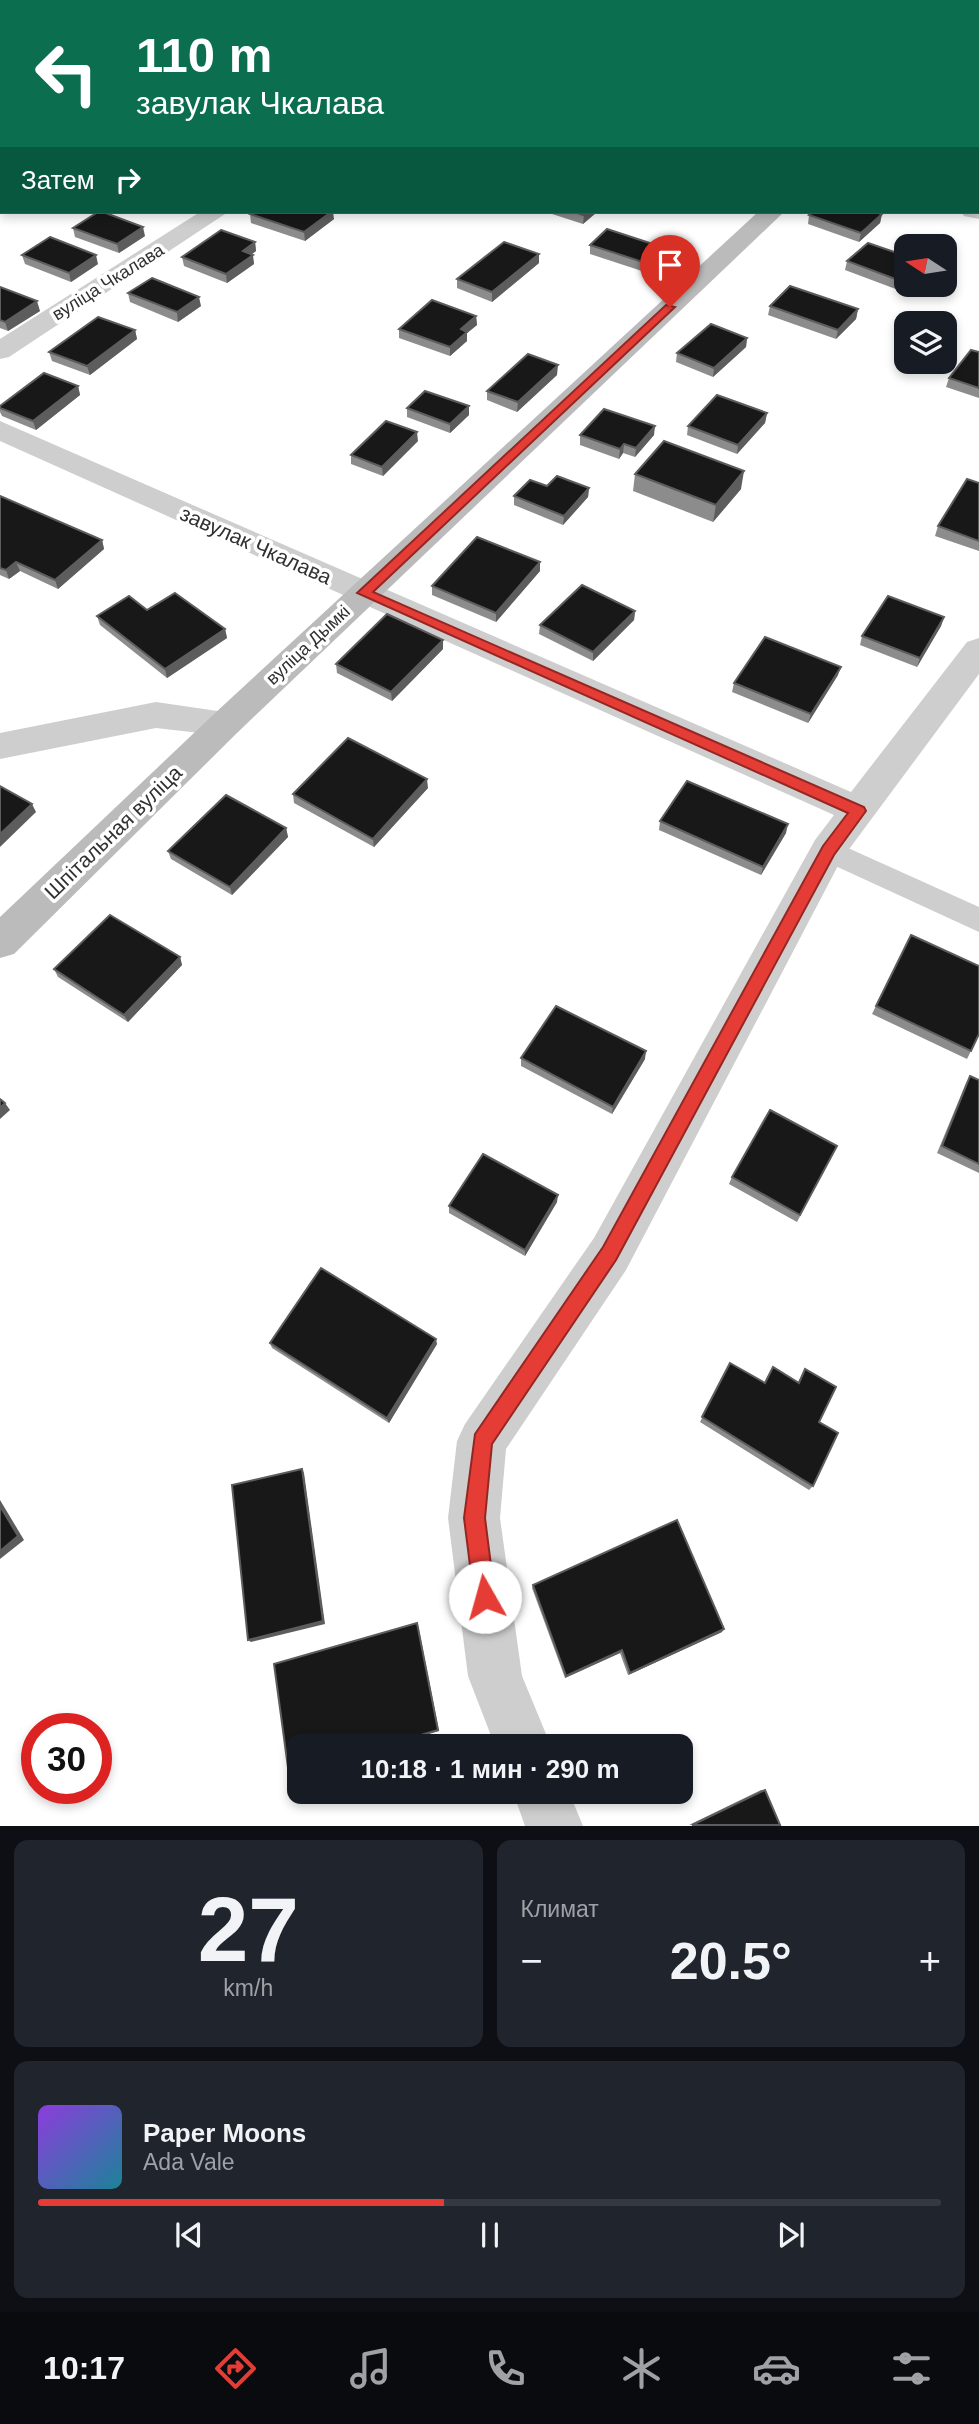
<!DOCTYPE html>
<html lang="ru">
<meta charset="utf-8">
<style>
:root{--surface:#171b24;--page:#20242c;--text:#f1f3f6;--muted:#9ea1a6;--line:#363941;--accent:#e53c36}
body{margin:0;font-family:Helvetica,sans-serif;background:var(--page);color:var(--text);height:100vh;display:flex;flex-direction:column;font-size:26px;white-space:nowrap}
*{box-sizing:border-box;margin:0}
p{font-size:23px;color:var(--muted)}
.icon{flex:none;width:38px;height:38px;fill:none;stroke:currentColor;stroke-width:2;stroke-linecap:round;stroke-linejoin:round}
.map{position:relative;height:1826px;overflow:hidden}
.side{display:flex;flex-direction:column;gap:14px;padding:14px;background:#0d0f14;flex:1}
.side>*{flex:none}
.top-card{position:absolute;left:0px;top:0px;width:980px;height:214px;box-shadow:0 4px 10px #0003;background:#0b6e4f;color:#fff;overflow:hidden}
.needle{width:46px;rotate:282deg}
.controls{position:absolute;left:894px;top:234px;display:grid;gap:14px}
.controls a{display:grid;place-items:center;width:63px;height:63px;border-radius:14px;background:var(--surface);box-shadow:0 4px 10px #0003;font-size:35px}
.speed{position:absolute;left:21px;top:1713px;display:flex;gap:14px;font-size:35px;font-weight:700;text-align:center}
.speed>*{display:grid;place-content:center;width:91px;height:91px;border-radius:50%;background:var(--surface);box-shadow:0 4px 10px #0003;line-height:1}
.speed .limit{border:10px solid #d22;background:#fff;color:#111}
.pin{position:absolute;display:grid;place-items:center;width:60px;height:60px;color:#fff;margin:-72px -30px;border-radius:50% 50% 50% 0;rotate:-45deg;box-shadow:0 0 7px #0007}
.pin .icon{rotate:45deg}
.me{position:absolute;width:77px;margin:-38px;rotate:353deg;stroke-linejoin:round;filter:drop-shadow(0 0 5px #0008)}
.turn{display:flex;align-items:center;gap:24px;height:147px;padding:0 21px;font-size:32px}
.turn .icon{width:91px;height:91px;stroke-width:2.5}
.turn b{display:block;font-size:49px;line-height:60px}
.then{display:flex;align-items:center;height:66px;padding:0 21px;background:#0003;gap:14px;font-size:26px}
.big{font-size:52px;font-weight:800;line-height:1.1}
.side .widget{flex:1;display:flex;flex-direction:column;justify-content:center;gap:10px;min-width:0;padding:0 24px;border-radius:14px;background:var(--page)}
.side .dial{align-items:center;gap:0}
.dial b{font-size:91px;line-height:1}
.song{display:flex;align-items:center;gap:21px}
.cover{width:84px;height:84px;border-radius:10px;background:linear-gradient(135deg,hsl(270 70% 55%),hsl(190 70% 35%))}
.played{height:7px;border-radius:4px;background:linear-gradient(90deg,var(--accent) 45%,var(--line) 45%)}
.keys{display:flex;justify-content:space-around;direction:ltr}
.heat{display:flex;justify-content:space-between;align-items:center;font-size:38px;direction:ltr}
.side .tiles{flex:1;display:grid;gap:14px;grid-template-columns:1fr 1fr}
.widget:last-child{grid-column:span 2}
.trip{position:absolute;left:287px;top:1734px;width:406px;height:70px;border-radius:14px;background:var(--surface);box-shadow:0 4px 10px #0003;font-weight:800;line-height:70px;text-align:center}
.tab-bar{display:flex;height:112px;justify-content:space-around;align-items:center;background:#090b0e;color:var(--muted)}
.tab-bar .icon{width:49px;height:49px}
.tab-bar .selected{color:var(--accent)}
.tab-bar b{font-size:32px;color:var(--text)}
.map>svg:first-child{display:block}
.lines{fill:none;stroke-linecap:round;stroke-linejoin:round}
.service{fill:#cecece;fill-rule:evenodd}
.minor{fill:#cecece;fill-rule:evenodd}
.secondary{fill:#bbb;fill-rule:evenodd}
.wall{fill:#8c8c8c}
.shaded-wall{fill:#5d5d5d}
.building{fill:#181818;stroke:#5d5d5d;stroke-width:2}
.route{fill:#e53c36;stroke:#952723;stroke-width:2}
.labels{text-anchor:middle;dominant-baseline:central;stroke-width:7;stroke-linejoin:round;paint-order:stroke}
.far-street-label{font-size:18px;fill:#313131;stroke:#fff}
.street-label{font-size:21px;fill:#313131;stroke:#fff}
</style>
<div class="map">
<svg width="979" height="1826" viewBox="0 0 979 1826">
<rect width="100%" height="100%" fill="#fff"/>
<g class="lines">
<!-- service -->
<g class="service">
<path d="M 134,0 L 152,0 L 153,2 L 135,2 Z"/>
<path d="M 979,209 L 979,219 L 964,216 L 961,212 L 978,212 Z"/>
<path d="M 828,839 L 979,907 L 979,932 L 818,858 L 814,850 L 818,842 Z"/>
</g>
<!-- minor -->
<g class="minor">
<path d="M 516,0 L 537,0 L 514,2 Z"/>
<path d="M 200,212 L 228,212 L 9,357 L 0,359 L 0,339 Z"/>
<path d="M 0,421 L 851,792 L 967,642 L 979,638 L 979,674 L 841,860 L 626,1270 L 506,1449 L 500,1518 L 522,1676 L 551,1746 L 495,1746 L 468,1676 L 448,1518 L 457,1441 L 465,1424 L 594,1238 L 815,840 L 834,815 L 0,441 Z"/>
<path d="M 156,702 L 238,714 L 243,723 L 238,732 L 226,736 L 156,728 L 0,759 L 0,733 Z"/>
<path d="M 513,1792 L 569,1792 L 583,1826 L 525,1826 Z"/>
</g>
<!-- secondary -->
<g class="secondary">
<rect x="978" y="3" width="1" height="12"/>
<path d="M 758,212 L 784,212 L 238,732 L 14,954 L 0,958 L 0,917 L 214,714 Z"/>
</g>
</g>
<!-- wall -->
<g class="wall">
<path d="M 49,0 L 86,0 L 82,2 L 54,2 Z"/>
<path d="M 189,0 L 250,0 L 246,2 L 190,2 Z"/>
<path d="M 561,0 L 623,0 L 620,2 L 561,2 Z"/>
<rect x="873" y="0" width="58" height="2"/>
<path d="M 546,212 L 597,212 L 583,224 Z"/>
<path d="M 250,214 L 334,219 L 305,241 L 251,223 Z"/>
<path d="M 882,214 L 880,223 L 859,242 L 808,224 L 809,215 Z"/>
<path d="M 73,228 L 145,236 L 119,253 L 75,237 Z"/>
<path d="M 255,242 L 256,251 L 252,254 L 254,264 L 227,283 L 184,266 L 182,257 Z"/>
<path d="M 590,245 L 665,248 L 664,257 L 648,273 L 590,254 Z"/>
<path d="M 22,255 L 98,264 L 71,282 L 25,264 Z"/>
<path d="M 906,256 L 906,285 L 917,285 L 909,294 L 845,270 L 847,261 Z"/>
<path d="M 539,263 L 492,302 L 457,288 L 457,279 Z"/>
<path d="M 0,287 L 40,311 L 8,331 L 0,328 Z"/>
<path d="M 128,293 L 201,306 L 178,322 L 130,302 Z"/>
<path d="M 770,306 L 858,309 L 856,319 L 836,339 L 768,315 Z"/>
<path d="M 476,316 L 477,325 L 467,333 L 467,341 L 450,356 L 399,338 L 399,329 Z"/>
<path d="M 135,330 L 137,339 L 90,375 L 52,361 L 49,352 Z"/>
<path d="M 747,338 L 746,347 L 713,377 L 676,362 L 677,353 Z"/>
<path d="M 979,352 L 979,398 L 946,387 L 949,378 Z"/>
<path d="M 557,375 L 517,412 L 487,400 L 487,391 Z"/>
<path d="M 78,386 L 80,395 L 36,430 L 2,416 L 0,412 L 0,406 Z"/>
<path d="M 469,406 L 469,415 L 450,433 L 407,417 L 407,408 Z"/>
<path d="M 767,413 L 765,423 L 737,454 L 687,435 L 688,426 Z"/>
<path d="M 580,435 L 654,435 L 635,457 L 623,453 L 619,459 L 580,445 Z"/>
<path d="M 418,441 L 383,476 L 351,464 L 351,455 Z"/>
<path d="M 635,474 L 741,489 L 713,522 L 633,491 Z"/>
<path d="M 979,483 L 979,551 L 935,536 L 938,526 Z"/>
<path d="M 547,486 L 589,488 L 588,497 L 563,525 L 514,505 L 514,496 Z"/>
<path d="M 0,496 L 102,540 L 104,549 L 58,589 L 20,571 L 9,579 L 0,575 Z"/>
<path d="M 540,562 L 540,571 L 496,622 L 432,595 L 432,586 Z"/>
<path d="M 147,610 L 225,629 L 227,638 L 167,678 L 100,625 L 97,616 Z"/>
<path d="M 635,611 L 634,620 L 593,661 L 539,634 L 540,625 Z"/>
<path d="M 944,617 L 941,626 L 917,667 L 860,645 L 862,636 Z"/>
<path d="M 443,649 L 392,701 L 337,673 L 336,664 Z"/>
<path d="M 838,675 L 808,723 L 732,692 L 734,683 Z"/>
<path d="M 428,788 L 374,847 L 294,803 L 293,794 Z"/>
<path d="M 660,821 L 786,833 L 761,875 L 659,830 Z"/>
<path d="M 286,828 L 288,837 L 232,895 L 171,859 L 168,851 Z"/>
<path d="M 911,935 L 971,1051 L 967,1059 L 872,1014 Z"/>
<path d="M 180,957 L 182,965 L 128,1022 L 58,977 L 54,969 Z"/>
<path d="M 521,1058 L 645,1059 L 612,1114 L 521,1066 Z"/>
<path d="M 970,1076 L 979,1080 L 979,1173 L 937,1153 L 966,1083 Z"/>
<path d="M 837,1146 L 797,1222 L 729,1184 L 732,1177 Z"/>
<path d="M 557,1202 L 525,1256 L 449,1213 L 449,1206 Z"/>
<path d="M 270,1343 L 437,1344 L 389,1423 L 272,1348 Z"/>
<path d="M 730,1363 L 764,1383 L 773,1367 L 798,1382 L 805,1369 L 819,1422 L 813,1486 L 809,1490 L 700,1422 Z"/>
<path d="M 533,1585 L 722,1632 L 628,1675 L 620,1653 L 565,1678 L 532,1588 Z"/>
<path d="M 761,1790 L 765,1790 L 780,1825 L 689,1825 Z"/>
</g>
<!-- shaded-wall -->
<g class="shaded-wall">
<path d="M 68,0 L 86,0 L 82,2 L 69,2 Z"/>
<path d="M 231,0 L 250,0 L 246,2 L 228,2 Z"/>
<path d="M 612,0 L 623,0 L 620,2 L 610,2 Z"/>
<path d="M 2,177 L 2,188 L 0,189 L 0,178 Z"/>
<path d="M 331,212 L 333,212 L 334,219 L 305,241 L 304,232 Z"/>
<path d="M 587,212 L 597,212 L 583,224 L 584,215 Z"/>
<path d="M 882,214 L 880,223 L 859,242 L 861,233 Z"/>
<path d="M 143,227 L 145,236 L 119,253 L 117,244 Z"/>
<path d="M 255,242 L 256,251 L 244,260 L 243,251 Z"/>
<path d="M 665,248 L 664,257 L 648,273 L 649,264 Z"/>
<path d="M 539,254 L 539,263 L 492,302 L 492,292 Z"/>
<path d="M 96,255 L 98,264 L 71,282 L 69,273 Z"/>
<path d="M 253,255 L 254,264 L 227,283 L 226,274 Z"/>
<path d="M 911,285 L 917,285 L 909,294 Z"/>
<path d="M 199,297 L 201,306 L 178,322 L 177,312 Z"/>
<path d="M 37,301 L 40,311 L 8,331 L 5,322 Z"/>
<path d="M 858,309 L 856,319 L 836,339 L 838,330 Z"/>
<path d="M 476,316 L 477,325 L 467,333 L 467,341 L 450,356 L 450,347 L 461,329 Z"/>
<path d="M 135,330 L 137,339 L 90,375 L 87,366 Z"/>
<path d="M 747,338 L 746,347 L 713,377 L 714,368 Z"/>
<path d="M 558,365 L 557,375 L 517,412 L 518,402 Z"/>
<path d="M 78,386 L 80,395 L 36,430 L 33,421 Z"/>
<path d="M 469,406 L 469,415 L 450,433 L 450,424 Z"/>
<path d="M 767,413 L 765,423 L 737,454 L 738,445 Z"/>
<path d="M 655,426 L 654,435 L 635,457 L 636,448 Z"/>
<path d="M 417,432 L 418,441 L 383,476 L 382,467 Z"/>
<path d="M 624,444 L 623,453 L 619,459 L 620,449 Z"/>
<path d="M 744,471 L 741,489 L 713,522 L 716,505 Z"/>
<path d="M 589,488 L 588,497 L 563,525 L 564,516 Z"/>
<path d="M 102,540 L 104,549 L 58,589 L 55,580 Z"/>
<path d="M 16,562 L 20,571 L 9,579 L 6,570 Z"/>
<path d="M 540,562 L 540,571 L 496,622 L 496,613 Z"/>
<path d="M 635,611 L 634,620 L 593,661 L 593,652 Z"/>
<path d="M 944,617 L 941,626 L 917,667 L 920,658 Z"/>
<path d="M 225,629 L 227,638 L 167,678 L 165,669 Z"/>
<path d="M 443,640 L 443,649 L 392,701 L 391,692 Z"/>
<path d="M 841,667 L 838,675 L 808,723 L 811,714 Z"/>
<path d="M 427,779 L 428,788 L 374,847 L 373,839 Z"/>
<path d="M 32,804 L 36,812 L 0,847 L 0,834 Z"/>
<path d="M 788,824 L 786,833 L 761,875 L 763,867 Z"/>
<path d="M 286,828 L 288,837 L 232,895 L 230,887 Z"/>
<path d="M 180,957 L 182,965 L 128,1022 L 124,1015 Z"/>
<path d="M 646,1051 L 645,1059 L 612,1114 L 613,1107 Z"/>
<path d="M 5,1103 L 10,1110 L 0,1119 L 0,1108 Z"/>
<path d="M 558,1195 L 557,1202 L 525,1256 L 525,1250 Z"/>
<path d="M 436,1339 L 437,1344 L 389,1423 L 387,1418 Z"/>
<path d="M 302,1469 L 304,1473 L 325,1624 L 251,1642 L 248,1640 Z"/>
<path d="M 0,1500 L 24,1540 L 0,1559 Z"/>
<path d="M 418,1625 L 439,1731 L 388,1746 L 383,1746 Z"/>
<path d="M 724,1629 L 722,1632 L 628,1675 L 630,1673 Z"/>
<path d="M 622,1650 L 620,1653 L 565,1678 L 566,1676 Z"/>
</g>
<!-- building -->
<g class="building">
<path d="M 112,0 L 133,0 L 138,2 L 109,2 Z"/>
<path d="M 204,0 L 231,0 L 228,2 L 213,2 Z"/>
<path d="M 421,0 L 472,0 L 477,1 L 418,2 Z"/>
<path d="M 570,0 L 612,0 L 610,2 L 577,2 Z"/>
<path d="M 823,0 L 865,0 L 871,2 L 821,2 Z"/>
<path d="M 888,0 L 927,0 L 925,2 L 895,2 Z"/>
<path d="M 0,52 L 2,53 L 2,78 L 0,78 Z"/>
<path d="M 1,148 L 2,177 L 0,178 L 0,149 Z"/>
<path d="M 98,212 L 103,212 L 143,227 L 117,244 L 73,228 Z"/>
<path d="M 253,212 L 331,212 L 304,232 L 250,214 Z"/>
<path d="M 574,212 L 587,212 L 584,215 Z"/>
<path d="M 813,212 L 875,212 L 882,214 L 861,233 L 809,215 Z"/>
<path d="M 607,229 L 665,248 L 649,264 L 590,245 Z"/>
<path d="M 221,230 L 255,242 L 243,251 L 253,255 L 226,274 L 182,257 Z"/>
<path d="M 50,237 L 96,255 L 69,273 L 22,255 Z"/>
<path d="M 504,242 L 539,254 L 492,292 L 457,279 Z"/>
<path d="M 868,243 L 906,256 L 906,283 L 847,261 Z"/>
<path d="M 152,278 L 199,297 L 177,312 L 128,293 Z"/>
<path d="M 790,286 L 858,309 L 838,330 L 770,306 Z"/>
<path d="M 0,287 L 37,301 L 5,322 L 0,320 Z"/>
<path d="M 432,300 L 476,316 L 461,329 L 467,332 L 450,347 L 399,329 Z"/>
<path d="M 98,317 L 135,330 L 87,366 L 49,352 Z"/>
<path d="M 711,324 L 747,338 L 714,368 L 677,353 Z"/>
<path d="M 971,350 L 979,352 L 979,388 L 949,378 Z"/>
<path d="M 528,354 L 558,365 L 518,402 L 487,391 Z"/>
<path d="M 44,373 L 78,386 L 33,421 L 0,408 L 0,406 Z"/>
<path d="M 425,391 L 469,406 L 450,424 L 407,408 Z"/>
<path d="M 717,395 L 767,413 L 738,445 L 688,426 Z"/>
<path d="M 604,409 L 655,426 L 636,448 L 624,444 L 620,449 L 580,435 Z"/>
<path d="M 386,421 L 417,432 L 382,467 L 351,455 Z"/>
<path d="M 664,441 L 744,471 L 716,505 L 635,474 Z"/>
<path d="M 557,476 L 589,488 L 564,516 L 514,496 L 530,480 L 547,486 Z"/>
<path d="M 967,479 L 979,483 L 979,541 L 938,526 Z"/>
<path d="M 0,496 L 102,540 L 55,580 L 16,562 L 6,570 L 0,568 Z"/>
<path d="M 477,537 L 540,562 L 496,613 L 432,586 Z"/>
<path d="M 582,585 L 635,611 L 593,652 L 540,625 Z"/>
<path d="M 175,593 L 225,629 L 165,669 L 97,616 L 129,596 L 147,610 Z"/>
<path d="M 888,596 L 944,617 L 920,658 L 862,636 Z"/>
<path d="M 387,614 L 443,640 L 391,692 L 336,664 Z"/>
<path d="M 765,637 L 841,667 L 811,714 L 734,683 Z"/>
<path d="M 348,738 L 427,779 L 373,839 L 293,794 Z"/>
<path d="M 687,781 L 788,824 L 763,867 L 660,821 Z"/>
<path d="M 0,786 L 32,804 L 0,834 Z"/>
<path d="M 226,795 L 286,828 L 230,887 L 168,851 Z"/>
<path d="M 110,915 L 180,957 L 124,1015 L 54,969 Z"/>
<path d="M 911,935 L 979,966 L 979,1034 L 971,1051 L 876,1006 Z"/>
<path d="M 556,1006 L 646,1051 L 613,1107 L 521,1058 Z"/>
<path d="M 970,1076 L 979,1080 L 979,1164 L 942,1146 Z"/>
<path d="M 0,1099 L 5,1103 L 0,1108 Z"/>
<path d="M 770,1110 L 837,1146 L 800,1215 L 732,1177 Z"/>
<path d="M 483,1154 L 558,1195 L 525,1250 L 449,1206 Z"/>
<path d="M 321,1268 L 436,1339 L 387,1418 L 270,1343 Z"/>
<path d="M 730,1363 L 765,1383 L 773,1367 L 799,1383 L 805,1369 L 836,1387 L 819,1422 L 838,1433 L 813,1486 L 702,1417 Z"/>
<path d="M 302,1469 L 323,1621 L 248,1640 L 232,1485 Z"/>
<path d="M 0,1506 L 18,1536 L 0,1551 Z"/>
<path d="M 677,1520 L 724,1629 L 630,1673 L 622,1650 L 566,1676 L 533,1585 Z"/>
<path d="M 417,1623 L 438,1730 L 383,1746 L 299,1746 L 299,1772 L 289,1775 L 274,1664 Z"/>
<path d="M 765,1790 L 780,1825 L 692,1825 Z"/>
</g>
<!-- route -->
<path class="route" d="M 666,305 L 675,307 L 373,592 L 864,807 L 866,811 L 834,855 L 616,1260 L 492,1444 L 485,1518 L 495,1597 L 492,1605 L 485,1608 L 477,1605 L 474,1597 L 464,1518 L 475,1434 L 603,1247 L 823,846 L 848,813 L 357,593 Z"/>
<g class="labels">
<!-- far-street labels -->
<g class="far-street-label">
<text transform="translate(108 282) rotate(-32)">вуліца Чкалава</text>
<text transform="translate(308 645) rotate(-43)">вуліца Дымкі</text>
</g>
<!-- street labels -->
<g class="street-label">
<text transform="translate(256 545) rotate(24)">завулак Чкалава</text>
<text transform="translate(113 832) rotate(-44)">Шпітальная вуліца</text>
</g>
</g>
</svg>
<div class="controls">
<a><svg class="needle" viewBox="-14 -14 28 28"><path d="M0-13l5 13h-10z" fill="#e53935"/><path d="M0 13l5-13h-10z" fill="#9ea1a6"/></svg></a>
<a><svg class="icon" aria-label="layers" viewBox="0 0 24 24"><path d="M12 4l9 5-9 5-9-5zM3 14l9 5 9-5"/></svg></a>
</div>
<div class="speed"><div class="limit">30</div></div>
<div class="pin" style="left:670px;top:307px;background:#d93025"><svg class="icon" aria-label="arrive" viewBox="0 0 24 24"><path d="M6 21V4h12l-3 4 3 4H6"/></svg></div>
<svg class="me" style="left:485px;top:1597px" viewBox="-20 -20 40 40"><circle r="19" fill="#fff"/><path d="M0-13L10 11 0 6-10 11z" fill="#e53c36"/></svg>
<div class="trip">10:18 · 1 мин · 290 m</div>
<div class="top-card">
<div class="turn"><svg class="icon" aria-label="left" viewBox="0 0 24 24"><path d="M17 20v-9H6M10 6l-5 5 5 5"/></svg><div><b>110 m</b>завулак Чкалава</div></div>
<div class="then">Затем<svg class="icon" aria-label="right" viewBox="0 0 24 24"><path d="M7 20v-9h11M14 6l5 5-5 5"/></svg></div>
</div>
</div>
<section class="side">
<div class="tiles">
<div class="widget dial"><b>27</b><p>km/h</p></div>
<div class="widget"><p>Климат</p>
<div class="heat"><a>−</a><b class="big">20.5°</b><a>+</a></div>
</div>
<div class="widget">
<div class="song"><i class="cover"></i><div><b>Paper Moons</b><p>Ada Vale</p></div></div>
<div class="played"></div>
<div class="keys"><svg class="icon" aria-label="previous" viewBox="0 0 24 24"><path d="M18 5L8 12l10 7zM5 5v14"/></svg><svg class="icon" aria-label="pause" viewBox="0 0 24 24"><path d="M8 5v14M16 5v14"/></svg><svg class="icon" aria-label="next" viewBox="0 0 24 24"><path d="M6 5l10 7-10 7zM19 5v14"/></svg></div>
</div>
</div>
</section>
<nav class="tab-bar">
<b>10:17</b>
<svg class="icon selected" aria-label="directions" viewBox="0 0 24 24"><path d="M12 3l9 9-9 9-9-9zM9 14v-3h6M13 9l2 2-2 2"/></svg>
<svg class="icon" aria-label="music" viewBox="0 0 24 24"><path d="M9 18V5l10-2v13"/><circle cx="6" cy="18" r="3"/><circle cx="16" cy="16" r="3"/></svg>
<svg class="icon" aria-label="phone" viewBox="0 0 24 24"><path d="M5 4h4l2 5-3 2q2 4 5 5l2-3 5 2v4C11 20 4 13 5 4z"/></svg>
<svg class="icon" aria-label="climate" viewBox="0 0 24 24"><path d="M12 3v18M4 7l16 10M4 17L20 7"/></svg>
<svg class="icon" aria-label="car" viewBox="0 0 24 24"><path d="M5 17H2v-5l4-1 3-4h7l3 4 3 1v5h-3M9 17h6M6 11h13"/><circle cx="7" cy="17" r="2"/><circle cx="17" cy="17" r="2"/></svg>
<svg class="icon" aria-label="filters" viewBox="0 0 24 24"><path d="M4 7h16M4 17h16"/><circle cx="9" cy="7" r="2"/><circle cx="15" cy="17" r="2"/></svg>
</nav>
